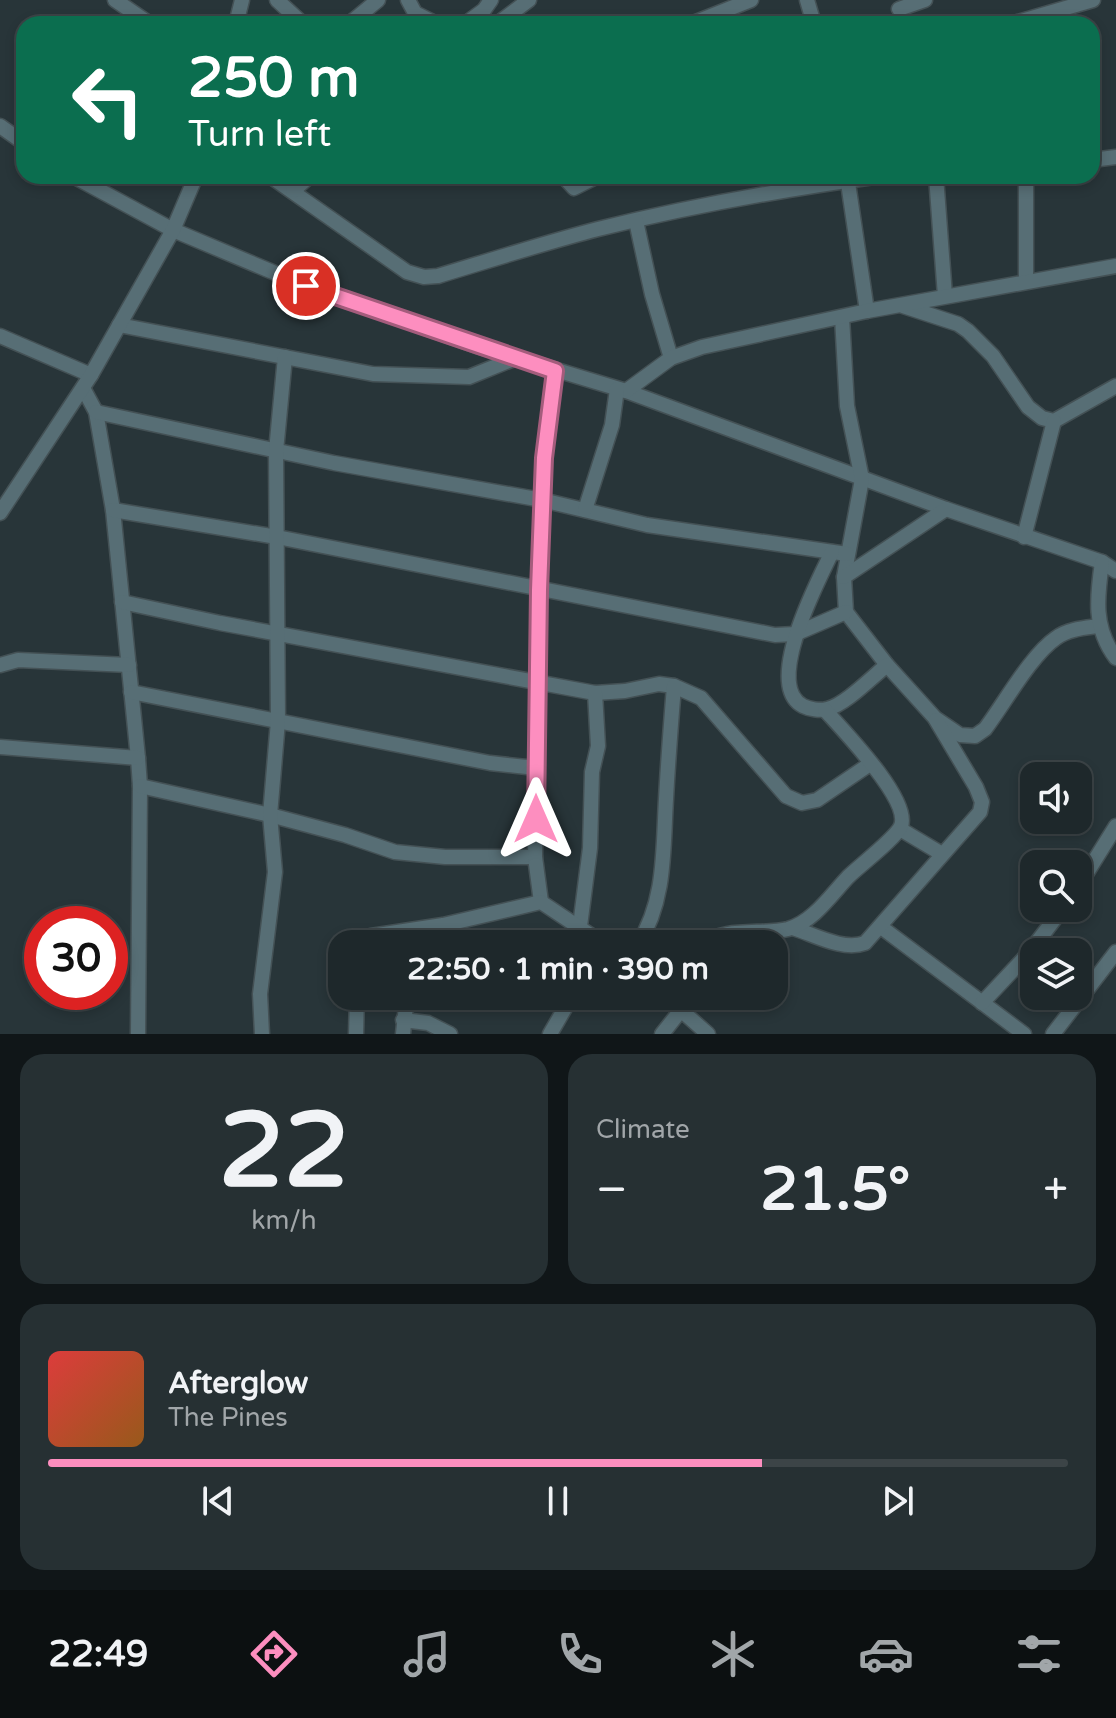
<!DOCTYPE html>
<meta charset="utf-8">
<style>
:root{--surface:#1e282b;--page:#263033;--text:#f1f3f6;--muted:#a1a6a9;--line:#3c4447;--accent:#fd8ebf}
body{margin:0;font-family:"Varela Round",sans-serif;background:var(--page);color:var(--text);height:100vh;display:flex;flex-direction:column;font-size:30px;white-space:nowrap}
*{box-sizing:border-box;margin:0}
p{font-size:26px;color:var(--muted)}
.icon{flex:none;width:44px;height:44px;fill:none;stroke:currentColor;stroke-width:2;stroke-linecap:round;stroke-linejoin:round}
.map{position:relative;height:1034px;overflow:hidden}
.drawer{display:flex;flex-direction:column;gap:20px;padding:20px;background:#101618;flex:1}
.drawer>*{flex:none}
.hud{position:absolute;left:16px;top:16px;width:1084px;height:168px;border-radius:24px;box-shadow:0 4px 12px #0003,0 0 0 2px var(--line);background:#0b6e4f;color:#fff;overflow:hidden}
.fabs{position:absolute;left:1020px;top:762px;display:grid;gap:16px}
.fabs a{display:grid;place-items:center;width:72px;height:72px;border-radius:16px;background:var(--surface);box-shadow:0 4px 12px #0003,0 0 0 2px var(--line);font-size:40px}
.speed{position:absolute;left:24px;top:906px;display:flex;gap:16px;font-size:40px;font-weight:700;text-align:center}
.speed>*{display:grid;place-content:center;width:104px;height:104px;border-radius:50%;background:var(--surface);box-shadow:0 4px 12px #0003,0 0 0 2px var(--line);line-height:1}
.speed .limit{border:12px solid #d22;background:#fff;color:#111}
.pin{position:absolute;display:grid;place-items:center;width:68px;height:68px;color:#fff;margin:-34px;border:4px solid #fff;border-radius:50%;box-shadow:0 2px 8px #0007}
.me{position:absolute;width:88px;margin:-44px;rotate:0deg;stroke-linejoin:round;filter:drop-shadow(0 0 6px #0008)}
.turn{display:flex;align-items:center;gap:28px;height:168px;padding:0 40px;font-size:36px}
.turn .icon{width:104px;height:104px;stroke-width:2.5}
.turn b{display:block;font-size:56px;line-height:68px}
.big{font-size:60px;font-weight:700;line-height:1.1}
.drawer .tile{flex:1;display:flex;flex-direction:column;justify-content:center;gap:12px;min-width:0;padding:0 28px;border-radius:24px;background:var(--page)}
.drawer .dial{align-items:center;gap:0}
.dial b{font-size:104px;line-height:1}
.song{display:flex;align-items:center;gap:24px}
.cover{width:96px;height:96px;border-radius:12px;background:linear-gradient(135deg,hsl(0 70% 55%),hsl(30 70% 35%))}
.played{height:8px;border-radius:4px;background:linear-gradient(90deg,var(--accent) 70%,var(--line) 70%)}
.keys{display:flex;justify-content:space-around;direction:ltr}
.heat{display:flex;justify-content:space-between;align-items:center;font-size:44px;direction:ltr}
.drawer .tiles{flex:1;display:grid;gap:20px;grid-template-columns:1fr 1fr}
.tile:last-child{grid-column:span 2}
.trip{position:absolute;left:328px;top:930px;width:460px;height:80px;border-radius:24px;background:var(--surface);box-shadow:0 4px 12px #0003,0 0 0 2px var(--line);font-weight:700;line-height:80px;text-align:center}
.menu{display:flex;height:128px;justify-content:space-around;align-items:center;background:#0c1011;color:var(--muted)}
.menu .icon{width:56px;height:56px}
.menu .current{color:var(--accent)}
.menu b{font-size:36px;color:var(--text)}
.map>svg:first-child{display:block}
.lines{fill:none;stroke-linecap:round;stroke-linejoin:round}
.street-casing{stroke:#445155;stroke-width:17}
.street{stroke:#576e75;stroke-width:14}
.route-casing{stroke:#a45c7c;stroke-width:20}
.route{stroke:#fd8ebf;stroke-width:14}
</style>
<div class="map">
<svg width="1116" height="1034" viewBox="0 0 1116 1034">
<rect width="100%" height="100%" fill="#283539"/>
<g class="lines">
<!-- street casing -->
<g class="street-casing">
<g id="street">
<path d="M 115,0 L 150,24"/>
<path d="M 277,0 L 303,24"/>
<path d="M 408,0 L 415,13 L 437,24"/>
<path d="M 807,0 L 814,24"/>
<path d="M 899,9 L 925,0"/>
<path d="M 236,24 L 242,0"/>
<path d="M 349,24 L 378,0"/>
<path d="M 465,24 L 484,10 L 491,0"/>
<path d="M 497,24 L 529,0"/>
<path d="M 691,24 L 751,0"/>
<path d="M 1011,24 L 1093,0"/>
<path d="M 0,126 L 24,143"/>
<path d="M 1092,160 L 1116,157"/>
<path d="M 73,176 L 173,230 L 306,286 L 477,346 L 626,391 L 946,509 L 1102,562 L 1116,571"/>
<path d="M 270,176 L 407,272 L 424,277 L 438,276 C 491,260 544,243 598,229 C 691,206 786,189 881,176"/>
<path d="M 563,176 L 574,188 L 598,176"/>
<path d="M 847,176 L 867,311"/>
<path d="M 936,176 L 945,296"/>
<path d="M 1026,176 L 1026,280"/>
<path d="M 293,191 L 310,176"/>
<path d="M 636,221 L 652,294 L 671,358"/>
<path d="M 903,306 L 958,324 L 968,331 L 993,356 L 1028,407 L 1042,418 L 1054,421 L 1116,386"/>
<path d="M 842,317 L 847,406 L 862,479 L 844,577 L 846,612 L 887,665 L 935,718 L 960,735 L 975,736 L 985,729 C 1004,704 1031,655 1056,638 C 1068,629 1084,628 1099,626"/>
<path d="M 119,325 L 373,374 L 469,377 L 516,358"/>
<path d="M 0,336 L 91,375"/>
<path d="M 83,388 L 96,412 L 113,510 L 138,758 L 140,786 L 138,1034"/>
<path d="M 626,391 L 671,358 L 702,347 L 867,311 L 1116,266"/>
<path d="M 96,412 L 334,463 L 542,500 L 647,525 L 847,554"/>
<path d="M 113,510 L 277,537 L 775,635 L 795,634 L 846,612"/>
<path d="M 585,510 L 612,425 L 617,389"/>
<path d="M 0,513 L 91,375 L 173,230 L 196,176"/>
<path d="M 1024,537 L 1054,421"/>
<path d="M 832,552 C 818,581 763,685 803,706 C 809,709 820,711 827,709 C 845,705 872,677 887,665"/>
<path d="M 1102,562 C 1097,597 1093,628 1116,658"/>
<path d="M 844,577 L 946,509"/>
<path d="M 122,602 L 220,623 L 595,693 L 625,691 L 659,684 L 674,686 L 701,698 L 786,796 L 802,803 L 817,800 L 870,764"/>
<path d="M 0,665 L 18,660 L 129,665"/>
<path d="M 131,692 L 490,763 L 536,768"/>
<path d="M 0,747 L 138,758"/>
<path d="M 140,786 L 270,815 L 345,835 L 395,852 L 445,857 L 535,857"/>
<path d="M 900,829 L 942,854"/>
<path d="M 1078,887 L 1116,826"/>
<path d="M 541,902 L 535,857 L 539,590 L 544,458 L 555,371"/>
<path d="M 580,926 L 590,848 L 592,772 L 598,746 L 595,693"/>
<path d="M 881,927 L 1024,1034"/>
<path d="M 793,928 C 815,935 843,951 865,943 L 980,812 L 982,802 L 976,787 L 936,720"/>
<path d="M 360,944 L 371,936 L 443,925 L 541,902 L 604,944"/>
<path d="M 638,944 C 666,901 663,848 666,799 C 668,761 671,723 674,686"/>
<path d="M 705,944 C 721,927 764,935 788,929 C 813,922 831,895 848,877 C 859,866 896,838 901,826 C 911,800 843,730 825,710"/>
<path d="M 665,996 L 708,1034"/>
<path d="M 982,1003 L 1028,954 L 1063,908"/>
<path d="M 403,1020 L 428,1023 L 450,1034"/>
<path d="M 262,1034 L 260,994 L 275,872 L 270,815 L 278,721 L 276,451 L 285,357"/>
<path d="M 356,1034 L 357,996"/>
<path d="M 403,1034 L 407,996"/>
<path d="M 550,1034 L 572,996"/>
<path d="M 662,1034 L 681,1010 L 684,996"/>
<path d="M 1053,1034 L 1116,952"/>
</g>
</g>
<!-- street -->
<use href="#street" class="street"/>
</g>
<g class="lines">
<!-- route casing -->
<g class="route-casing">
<path id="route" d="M 306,286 L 555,371 L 544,458 L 539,590 L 536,819"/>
</g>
<!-- route -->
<use href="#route" class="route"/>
</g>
</svg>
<div class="fabs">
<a><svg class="icon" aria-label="sound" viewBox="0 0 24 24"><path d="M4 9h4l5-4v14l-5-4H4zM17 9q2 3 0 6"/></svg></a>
<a><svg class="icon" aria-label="search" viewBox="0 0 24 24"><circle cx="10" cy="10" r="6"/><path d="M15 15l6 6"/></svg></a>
<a><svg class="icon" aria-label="layers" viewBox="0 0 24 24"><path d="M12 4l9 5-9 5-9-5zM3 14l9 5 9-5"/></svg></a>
</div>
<div class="speed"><div class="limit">30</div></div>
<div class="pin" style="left:306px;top:286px;background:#d93025"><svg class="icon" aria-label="arrive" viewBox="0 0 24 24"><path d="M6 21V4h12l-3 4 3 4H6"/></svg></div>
<svg class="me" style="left:536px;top:819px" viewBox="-20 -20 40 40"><path d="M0-17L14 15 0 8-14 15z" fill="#fd8ebf" stroke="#fff" stroke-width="4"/></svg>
<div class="trip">22:50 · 1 min · 390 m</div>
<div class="hud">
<div class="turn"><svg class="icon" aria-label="left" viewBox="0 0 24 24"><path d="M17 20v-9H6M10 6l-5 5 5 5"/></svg><div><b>250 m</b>Turn left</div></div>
</div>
</div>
<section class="drawer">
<div class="tiles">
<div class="tile dial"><b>22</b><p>km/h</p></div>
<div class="tile"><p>Climate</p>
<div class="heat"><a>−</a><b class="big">21.5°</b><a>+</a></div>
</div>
<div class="tile">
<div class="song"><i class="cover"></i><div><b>Afterglow</b><p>The Pines</p></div></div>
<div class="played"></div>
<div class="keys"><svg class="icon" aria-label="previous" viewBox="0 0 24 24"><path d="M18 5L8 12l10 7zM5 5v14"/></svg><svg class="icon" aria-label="pause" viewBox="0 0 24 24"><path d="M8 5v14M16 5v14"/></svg><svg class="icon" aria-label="next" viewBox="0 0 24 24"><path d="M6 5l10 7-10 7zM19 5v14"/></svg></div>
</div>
</div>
</section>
<nav class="menu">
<b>22:49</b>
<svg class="icon current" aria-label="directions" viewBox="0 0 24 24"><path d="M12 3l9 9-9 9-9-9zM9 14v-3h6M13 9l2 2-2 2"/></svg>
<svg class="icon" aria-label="music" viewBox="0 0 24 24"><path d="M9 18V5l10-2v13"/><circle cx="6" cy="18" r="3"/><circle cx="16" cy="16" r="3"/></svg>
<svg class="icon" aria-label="phone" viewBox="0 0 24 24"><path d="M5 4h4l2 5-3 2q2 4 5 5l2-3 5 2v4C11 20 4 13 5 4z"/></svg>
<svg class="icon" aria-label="climate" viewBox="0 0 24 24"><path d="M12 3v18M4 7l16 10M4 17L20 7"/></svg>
<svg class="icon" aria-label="car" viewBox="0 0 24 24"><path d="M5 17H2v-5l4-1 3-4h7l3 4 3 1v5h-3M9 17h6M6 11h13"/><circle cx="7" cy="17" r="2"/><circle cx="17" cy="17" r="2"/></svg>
<svg class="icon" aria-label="filters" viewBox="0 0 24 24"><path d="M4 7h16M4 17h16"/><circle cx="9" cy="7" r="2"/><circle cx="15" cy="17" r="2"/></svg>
</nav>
